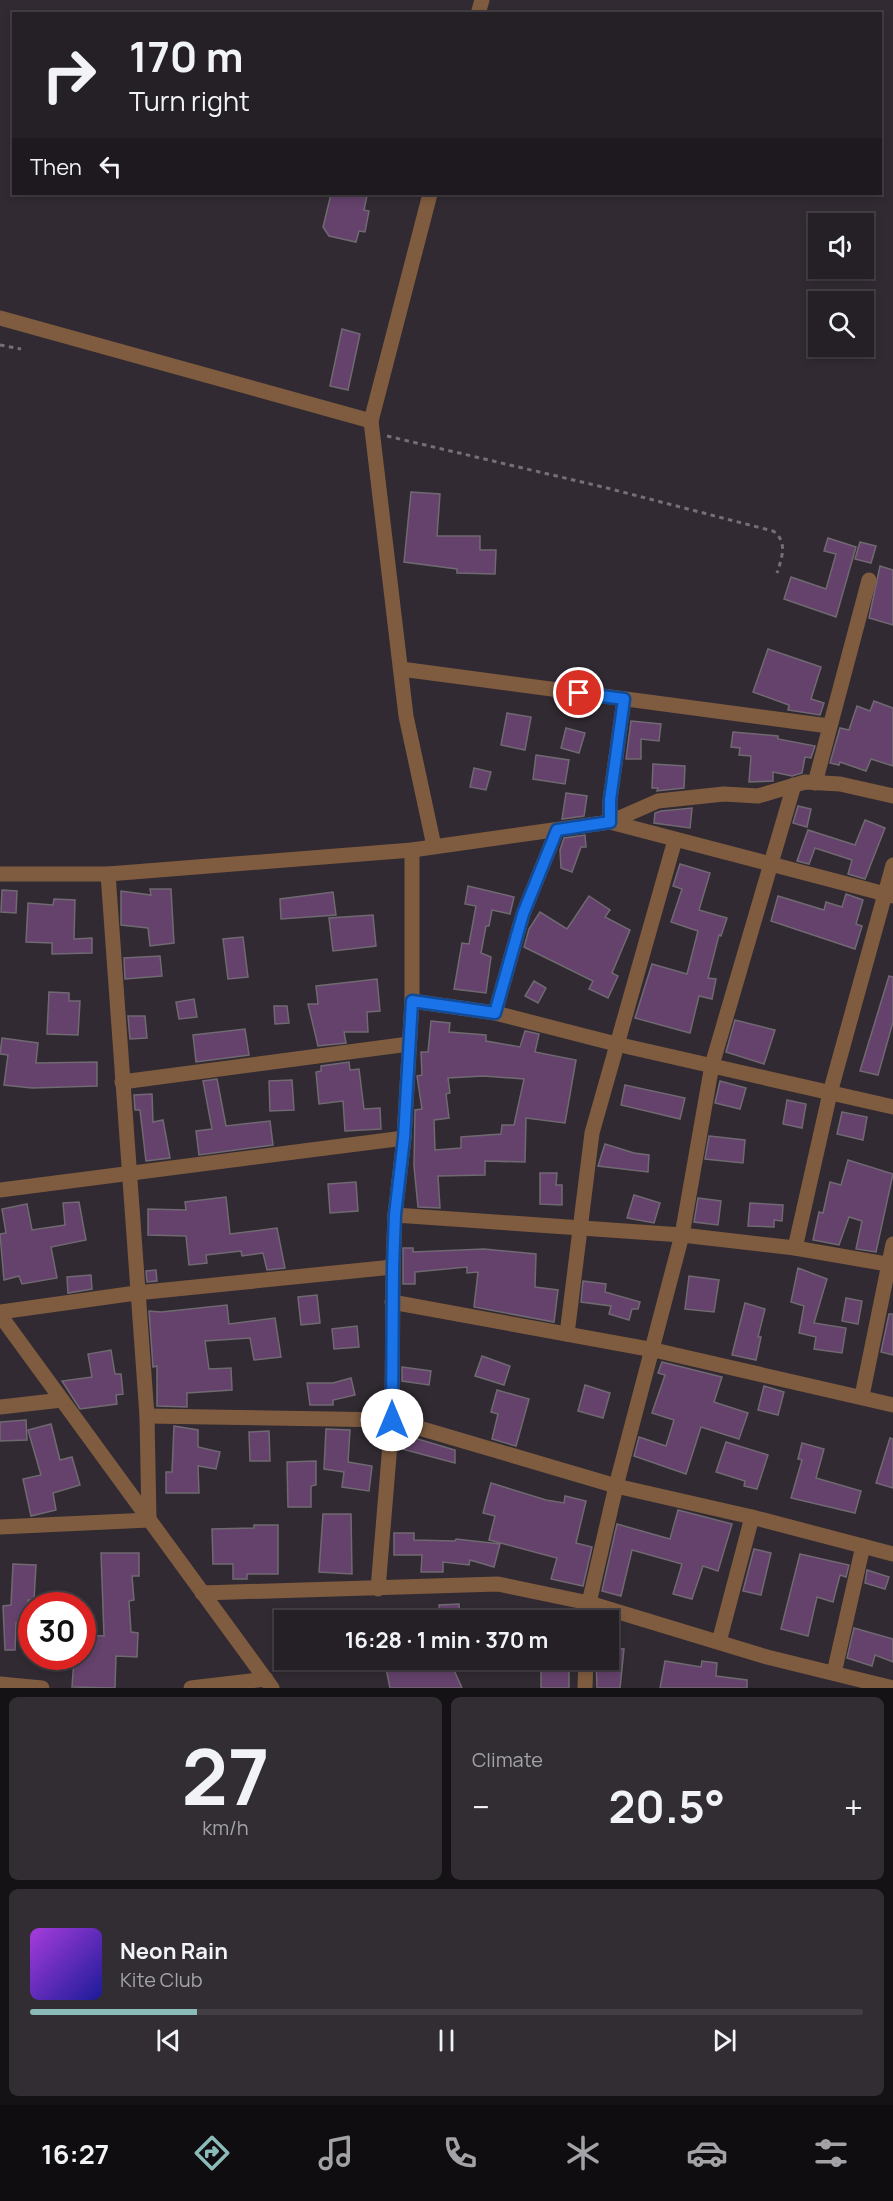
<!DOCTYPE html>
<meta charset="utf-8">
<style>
:root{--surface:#252026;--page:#312d32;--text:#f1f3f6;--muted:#a3a3a7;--line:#423e43;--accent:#8bbbb9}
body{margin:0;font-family:Manrope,sans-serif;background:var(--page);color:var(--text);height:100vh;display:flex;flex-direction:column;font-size:22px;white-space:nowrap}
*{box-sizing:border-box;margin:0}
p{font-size:20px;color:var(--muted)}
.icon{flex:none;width:33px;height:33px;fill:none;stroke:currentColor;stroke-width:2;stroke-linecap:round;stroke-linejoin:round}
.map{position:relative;height:1688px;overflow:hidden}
.panel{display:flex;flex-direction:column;gap:9px;padding:9px;background:#141215;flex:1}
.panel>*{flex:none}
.guide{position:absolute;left:12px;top:12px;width:870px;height:183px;border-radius:0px;box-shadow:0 3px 9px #0003,0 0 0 2px var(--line);background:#252026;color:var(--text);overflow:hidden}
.fabs{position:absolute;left:808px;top:213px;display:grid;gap:12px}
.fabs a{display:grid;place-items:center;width:66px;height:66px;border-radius:0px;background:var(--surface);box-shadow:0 3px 9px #0003,0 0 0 2px var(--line);font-size:30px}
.speed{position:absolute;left:18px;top:1592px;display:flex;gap:12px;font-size:30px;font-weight:700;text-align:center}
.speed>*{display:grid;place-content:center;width:78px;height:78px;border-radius:50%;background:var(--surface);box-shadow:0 3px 9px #0003,0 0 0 2px var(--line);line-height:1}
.speed .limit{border:9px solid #d22;background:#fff;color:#111}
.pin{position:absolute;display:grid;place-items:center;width:51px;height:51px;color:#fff;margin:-26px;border:3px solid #fff;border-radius:50%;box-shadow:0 2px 6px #0007}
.me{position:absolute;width:66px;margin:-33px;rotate:0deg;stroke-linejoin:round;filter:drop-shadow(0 0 4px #0008)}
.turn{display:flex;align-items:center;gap:21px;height:126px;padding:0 18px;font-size:27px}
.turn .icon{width:78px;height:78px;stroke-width:2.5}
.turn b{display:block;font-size:42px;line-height:51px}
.then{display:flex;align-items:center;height:57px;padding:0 18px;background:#0003;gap:12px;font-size:22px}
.big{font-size:45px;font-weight:700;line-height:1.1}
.panel .card{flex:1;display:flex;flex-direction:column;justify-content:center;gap:9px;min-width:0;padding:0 21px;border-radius:9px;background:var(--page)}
.panel .dial{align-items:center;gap:0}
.dial b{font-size:78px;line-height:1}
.song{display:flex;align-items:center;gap:18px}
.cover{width:72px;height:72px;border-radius:9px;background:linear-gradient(135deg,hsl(280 70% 55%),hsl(240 70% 35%))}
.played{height:6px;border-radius:3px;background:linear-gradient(90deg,var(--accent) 20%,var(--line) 20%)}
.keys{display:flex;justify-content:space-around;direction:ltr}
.heat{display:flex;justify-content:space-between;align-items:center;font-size:33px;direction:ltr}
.panel .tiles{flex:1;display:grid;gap:9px;grid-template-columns:1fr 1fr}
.card:last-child{grid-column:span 2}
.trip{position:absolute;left:274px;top:1610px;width:345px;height:60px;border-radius:0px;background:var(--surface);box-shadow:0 3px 9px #0003,0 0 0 2px var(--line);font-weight:700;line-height:60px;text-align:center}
.tabs{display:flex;height:96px;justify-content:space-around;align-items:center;background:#0f0d0f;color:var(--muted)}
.tabs .icon{width:42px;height:42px}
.tabs .on{color:var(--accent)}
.tabs b{font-size:27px;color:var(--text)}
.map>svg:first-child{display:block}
.building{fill:#64426b;stroke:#706972;stroke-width:1.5;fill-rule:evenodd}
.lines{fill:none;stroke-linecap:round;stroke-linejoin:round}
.path{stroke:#767076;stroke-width:3;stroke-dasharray:4.5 4.5;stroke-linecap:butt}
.minor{stroke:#7f5c3f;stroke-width:15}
.route-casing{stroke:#114b97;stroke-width:15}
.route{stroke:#1a73e8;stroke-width:10}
</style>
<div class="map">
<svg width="893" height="1688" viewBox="0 0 893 1688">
<rect width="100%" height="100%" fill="#312a32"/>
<!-- building -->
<g class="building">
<path d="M 331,194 L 367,196 L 364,210 L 369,211 L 365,232 L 359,231 L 356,242 L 329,236 L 323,227 Z"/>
<path d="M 342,329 L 360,334 L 348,390 L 330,386 Z"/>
<path d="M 411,492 L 440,494 L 437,536 L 480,536 L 480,550 L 496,550 L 495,574 L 457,573 L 457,569 L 404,562 Z"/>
<path d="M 828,538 L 856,547 L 836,617 L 784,599 L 791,577 L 826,589 L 836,554 L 824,551 Z"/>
<path d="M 860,542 L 876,546 L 871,563 L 855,559 Z"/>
<path d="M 880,566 L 893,570 L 893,625 L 869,618 Z"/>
<path d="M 768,649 L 821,667 L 811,699 L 824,703 L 820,715 L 788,710 L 789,705 L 753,692 Z"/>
<path d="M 874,701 L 893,708 L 893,766 L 871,759 L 866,771 L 840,762 L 839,765 L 830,763 L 840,728 L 849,730 L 857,706 L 870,711 Z"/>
<path d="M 507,713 L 531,717 L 525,750 L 501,745 Z"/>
<path d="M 631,721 L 661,724 L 659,741 L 641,739 L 641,759 L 626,759 Z"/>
<path d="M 566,728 L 585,733 L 579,753 L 561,748 Z"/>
<path d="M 733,732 L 778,736 L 778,739 L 815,746 L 811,758 L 805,757 L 802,773 L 792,776 L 773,772 L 773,781 L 749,782 L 751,756 L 739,755 L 740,748 L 731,747 Z"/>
<path d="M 536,755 L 569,760 L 565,784 L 533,779 Z"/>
<path d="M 653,764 L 685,766 L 684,788 L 657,791 L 658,788 L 652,788 Z"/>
<path d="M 474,768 L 491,772 L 486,790 L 470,787 Z"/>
<path d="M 566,793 L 587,796 L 584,816 L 562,819 Z"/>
<path d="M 798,806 L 811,809 L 807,827 L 793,823 Z"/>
<path d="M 692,808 L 690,828 L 654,823 L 655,813 L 661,811 Z"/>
<path d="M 865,820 L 885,828 L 865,879 L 848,874 L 852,860 L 815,848 L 809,864 L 797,861 L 808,830 L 855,845 Z"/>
<path d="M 585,835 L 586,847 L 581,847 L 572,872 L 561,868 L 560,850 L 564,838 Z"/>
<path d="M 680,864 L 710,873 L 699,910 L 727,918 L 721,936 L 719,935 L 708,978 L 716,979 L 712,999 L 699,996 L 690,1033 L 635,1018 L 652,964 L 687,974 L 698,931 L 671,922 L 682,889 L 673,886 Z"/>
<path d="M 468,886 L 514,897 L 510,914 L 492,910 L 489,926 L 486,926 L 481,953 L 491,957 L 486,993 L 454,989 L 462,943 L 469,944 L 476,906 L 465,904 Z"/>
<path d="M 150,889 L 171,889 L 174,943 L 150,946 L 148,928 L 121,925 L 121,891 L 151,895 Z"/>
<path d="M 2,890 L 17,891 L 16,913 L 1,912 Z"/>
<path d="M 333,892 L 336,915 L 281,919 L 280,899 Z"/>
<path d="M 846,894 L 863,900 L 856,924 L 862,926 L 855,949 L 771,921 L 778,896 L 824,910 L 826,902 L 842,907 Z"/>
<path d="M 589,896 L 610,910 L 605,917 L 630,930 L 612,973 L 618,976 L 608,998 L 589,989 L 593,981 L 524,947 L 529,929 L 540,912 L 567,929 Z"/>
<path d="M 54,899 L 75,900 L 74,939 L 92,938 L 92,953 L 52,954 L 52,943 L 26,942 L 28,903 L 53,905 Z"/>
<path d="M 373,915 L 376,946 L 333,951 L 329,918 Z"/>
<path d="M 243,937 L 248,977 L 228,979 L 223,939 Z"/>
<path d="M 160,956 L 162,976 L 125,979 L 124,958 Z"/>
<path d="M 889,976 L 893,977 L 893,1022 L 878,1075 L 860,1071 Z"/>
<path d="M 377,979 L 380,1011 L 367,1012 L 368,1032 L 344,1032 L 346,1043 L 318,1046 L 308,1004 L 318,1004 L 316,986 Z"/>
<path d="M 534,981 L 546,988 L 538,1003 L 525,996 Z"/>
<path d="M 49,992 L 69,993 L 69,1001 L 80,1001 L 78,1035 L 47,1034 Z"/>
<path d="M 194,999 L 197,1017 L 179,1019 L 176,1002 Z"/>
<path d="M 274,1006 L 287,1006 L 289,1023 L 275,1024 Z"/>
<path d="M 128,1016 L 145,1016 L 147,1038 L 130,1039 Z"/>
<path d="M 735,1020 L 775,1030 L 764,1064 L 726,1052 Z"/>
<path d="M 431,1021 L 450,1023 L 449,1032 L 486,1035 L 486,1041 L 520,1047 L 525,1031 L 539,1034 L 535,1052 L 576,1060 L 565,1123 L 526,1118 L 525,1162 L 485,1161 L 485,1175 L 438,1176 L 440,1208 L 418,1207 L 414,1166 L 415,1110 L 422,1109 L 417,1076 L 422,1075 L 421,1052 L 428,1052 ZM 483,1076 L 524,1079 L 514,1125 L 502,1125 L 501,1134 L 461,1137 L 461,1148 L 435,1150 L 434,1120 L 449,1118 L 446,1094 L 450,1093 L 448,1078 Z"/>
<path d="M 245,1029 L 249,1055 L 196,1062 L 193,1035 Z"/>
<path d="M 2,1038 L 38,1043 L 36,1063 L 97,1062 L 97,1086 L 32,1088 L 4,1085 L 8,1055 L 0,1054 Z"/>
<path d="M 349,1062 L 350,1070 L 359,1069 L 364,1109 L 380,1108 L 381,1129 L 345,1131 L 343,1101 L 319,1104 L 316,1072 L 321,1071 L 321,1066 Z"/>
<path d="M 217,1079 L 226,1126 L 270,1121 L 273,1145 L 199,1155 L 196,1131 L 212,1129 L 203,1081 Z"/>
<path d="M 292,1080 L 294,1110 L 270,1111 L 269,1081 Z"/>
<path d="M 720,1081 L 746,1088 L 740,1109 L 715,1103 Z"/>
<path d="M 625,1085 L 685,1098 L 680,1119 L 621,1105 Z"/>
<path d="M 152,1094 L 153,1122 L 163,1120 L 170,1158 L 146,1161 L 140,1110 L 135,1110 L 134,1095 Z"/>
<path d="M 787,1100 L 806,1104 L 802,1128 L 783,1124 Z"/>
<path d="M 842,1112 L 867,1117 L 863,1140 L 837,1134 Z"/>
<path d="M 709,1136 L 745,1140 L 743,1163 L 705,1159 Z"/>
<path d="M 605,1144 L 634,1153 L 649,1155 L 648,1172 L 598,1166 Z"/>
<path d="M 848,1160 L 893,1174 L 876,1252 L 856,1249 L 862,1221 L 849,1217 L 839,1245 L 813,1240 L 819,1212 L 823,1213 L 830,1182 L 841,1185 Z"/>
<path d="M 540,1173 L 557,1173 L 556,1185 L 562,1185 L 562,1205 L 540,1204 Z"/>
<path d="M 356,1182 L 358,1211 L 330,1213 L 328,1184 Z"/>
<path d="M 634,1195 L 660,1203 L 654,1223 L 627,1218 Z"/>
<path d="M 226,1197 L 230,1234 L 277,1228 L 285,1268 L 267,1270 L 263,1253 L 242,1256 L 241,1251 L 206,1255 L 207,1263 L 189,1265 L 186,1236 L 148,1235 L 148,1209 L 186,1210 L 185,1202 Z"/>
<path d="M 698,1198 L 721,1201 L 718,1225 L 694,1222 Z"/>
<path d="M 79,1202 L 86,1240 L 51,1247 L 57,1278 L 22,1284 L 19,1276 L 4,1280 L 0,1234 L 6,1233 L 2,1209 L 27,1204 L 32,1230 L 65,1225 L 63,1203 Z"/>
<path d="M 750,1203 L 783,1205 L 782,1221 L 774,1220 L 774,1227 L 748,1226 Z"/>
<path d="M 403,1248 L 413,1248 L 413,1252 L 484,1249 L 536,1254 L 535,1287 L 558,1290 L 554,1322 L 474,1307 L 478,1272 L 467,1273 L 467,1267 L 415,1272 L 415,1284 L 403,1284 Z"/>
<path d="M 798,1268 L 827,1279 L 814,1323 L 846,1328 L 842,1353 L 814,1349 L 816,1337 L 799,1333 L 804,1306 L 791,1302 Z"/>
<path d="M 156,1270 L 157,1281 L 147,1282 L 146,1271 Z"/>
<path d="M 91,1275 L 92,1289 L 68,1293 L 67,1277 Z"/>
<path d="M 689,1276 L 719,1280 L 714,1312 L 685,1309 Z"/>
<path d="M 583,1281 L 606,1284 L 605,1292 L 640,1302 L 638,1309 L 632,1309 L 629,1320 L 609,1314 L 611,1306 L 581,1302 Z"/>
<path d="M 317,1295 L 320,1323 L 301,1325 L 298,1297 Z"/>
<path d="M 846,1298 L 862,1301 L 858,1324 L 842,1321 Z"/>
<path d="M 745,1303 L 765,1309 L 758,1337 L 761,1337 L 756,1360 L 732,1355 Z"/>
<path d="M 227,1305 L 229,1324 L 275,1318 L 281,1357 L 254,1360 L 250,1338 L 205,1341 L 209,1369 L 231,1368 L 232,1390 L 187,1393 L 187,1407 L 157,1406 L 157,1366 L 153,1367 L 149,1311 L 161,1312 Z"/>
<path d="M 889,1314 L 893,1314 L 893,1355 L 881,1352 Z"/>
<path d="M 357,1326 L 359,1347 L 334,1349 L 332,1329 Z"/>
<path d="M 111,1350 L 115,1374 L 121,1374 L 123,1394 L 116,1395 L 117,1404 L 80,1409 L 62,1381 L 92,1377 L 88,1354 Z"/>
<path d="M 482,1356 L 510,1366 L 504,1385 L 475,1376 Z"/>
<path d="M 662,1362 L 722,1377 L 714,1402 L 748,1413 L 739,1439 L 701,1427 L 686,1474 L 634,1456 L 639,1437 L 666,1446 L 674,1420 L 652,1413 L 665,1375 L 658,1373 Z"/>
<path d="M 402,1367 L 431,1371 L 429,1385 L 402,1381 Z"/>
<path d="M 351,1378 L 355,1395 L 333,1400 L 333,1405 L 310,1405 L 307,1383 L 333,1383 Z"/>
<path d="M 585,1385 L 610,1393 L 603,1418 L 578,1411 Z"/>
<path d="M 764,1386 L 784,1392 L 778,1415 L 758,1410 Z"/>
<path d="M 497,1390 L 529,1399 L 516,1446 L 492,1439 L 498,1414 L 491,1412 Z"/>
<path d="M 26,1420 L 27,1440 L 0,1441 L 0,1422 Z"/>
<path d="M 51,1424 L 60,1460 L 72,1457 L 80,1485 L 53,1493 L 56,1510 L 31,1516 L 23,1479 L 41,1475 L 28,1430 Z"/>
<path d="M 174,1426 L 198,1430 L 198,1447 L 220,1452 L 216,1469 L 198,1466 L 199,1493 L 166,1493 L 166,1472 L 172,1472 Z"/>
<path d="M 326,1429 L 350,1430 L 348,1462 L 372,1466 L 369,1491 L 342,1487 L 344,1472 L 324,1469 Z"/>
<path d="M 269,1431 L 270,1461 L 250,1461 L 249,1432 Z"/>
<path d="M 404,1435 L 455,1450 L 455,1463 L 402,1449 Z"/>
<path d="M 890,1438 L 893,1439 L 893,1488 L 876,1483 Z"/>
<path d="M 726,1442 L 768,1455 L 757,1489 L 744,1486 L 745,1481 L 716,1472 Z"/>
<path d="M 802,1443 L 824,1449 L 816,1478 L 861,1491 L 855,1513 L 791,1498 L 802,1460 L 798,1459 Z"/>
<path d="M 316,1461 L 316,1485 L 311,1486 L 311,1507 L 288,1507 L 287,1462 Z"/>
<path d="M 491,1483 L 546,1500 L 564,1503 L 565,1496 L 586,1501 L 576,1543 L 592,1547 L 583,1586 L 551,1579 L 557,1558 L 489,1540 L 495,1516 L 483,1513 Z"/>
<path d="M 678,1510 L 732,1524 L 718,1571 L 703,1566 L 692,1599 L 673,1594 L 682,1564 L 632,1550 L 621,1596 L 602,1591 L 617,1524 L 670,1539 Z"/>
<path d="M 323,1514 L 351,1514 L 352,1574 L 319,1572 Z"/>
<path d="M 254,1525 L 278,1525 L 278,1574 L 247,1574 L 247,1579 L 233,1579 L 233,1564 L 213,1564 L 212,1529 L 254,1528 Z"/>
<path d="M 394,1533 L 414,1533 L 414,1540 L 455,1541 L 456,1539 L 500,1544 L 494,1567 L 470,1560 L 469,1565 L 443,1562 L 443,1572 L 421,1572 L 422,1555 L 394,1555 Z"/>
<path d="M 754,1549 L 771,1553 L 761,1595 L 743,1591 Z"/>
<path d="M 101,1553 L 139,1553 L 139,1576 L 132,1576 L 134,1600 L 129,1601 L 131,1632 L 138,1633 L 137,1657 L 116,1656 L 115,1688 L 72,1687 L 74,1659 L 82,1660 L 82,1635 L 104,1636 Z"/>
<path d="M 800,1554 L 849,1565 L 846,1577 L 840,1575 L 833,1602 L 817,1597 L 808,1636 L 781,1629 Z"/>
<path d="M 13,1564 L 36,1565 L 34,1600 L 28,1600 L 29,1623 L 16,1623 L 15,1650 L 5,1650 L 3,1606 L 11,1605 Z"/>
<path d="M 867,1570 L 889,1577 L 885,1589 L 865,1583 Z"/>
<path d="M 459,1604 L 460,1620 L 440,1620 L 439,1605 Z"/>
<path d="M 854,1628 L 893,1639 L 893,1662 L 875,1655 L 872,1666 L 847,1658 Z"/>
<path d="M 609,1648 L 624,1649 L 620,1688 L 597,1688 L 596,1659 L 609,1659 Z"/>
<path d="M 384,1659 L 449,1659 L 462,1688 L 390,1688 Z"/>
<path d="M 665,1661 L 701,1667 L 702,1661 L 717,1663 L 716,1676 L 747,1680 L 747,1688 L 660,1688 Z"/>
<path d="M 569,1668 L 569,1688 L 541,1688 L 541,1669 Z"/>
</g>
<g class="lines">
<!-- path -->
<g class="path">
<path d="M 0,345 L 21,349"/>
<path d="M 387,436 L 603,487 L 773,531 C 788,541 782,558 777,573"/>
</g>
<!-- minor -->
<g class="minor">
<path d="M 478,14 L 482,0"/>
<path d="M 430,194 L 371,421 L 406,716 L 434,846"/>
<path d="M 0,318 L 371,421"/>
<path d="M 401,669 L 829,726"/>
<path d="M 624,699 L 610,800 L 610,822 L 658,801 L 724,794 L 758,796 L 805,782 L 840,784 L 893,796"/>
<path d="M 815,783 L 869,580"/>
<path d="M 794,785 L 712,1065 L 682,1235 L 616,1486 L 589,1603 L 767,1657 L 893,1688"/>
<path d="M 0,874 L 108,874 L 412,850 L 610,822 L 893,896"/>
<path d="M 412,1001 L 495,1013 L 616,1044 L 893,1107"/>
<path d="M 495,1013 L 523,914 L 557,830"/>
<path d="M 122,1082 L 409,1044"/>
<path d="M 0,1190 L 404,1138"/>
<path d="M 395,1215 L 682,1235 L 795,1248 L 893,1265"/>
<path d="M 795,1248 L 830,1093 L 893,865"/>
<path d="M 392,1302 L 654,1350 L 893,1405"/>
<path d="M 0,1312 L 136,1293 L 393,1267"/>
<path d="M 0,1315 L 272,1688"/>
<path d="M 567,1334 L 592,1133 L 675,840"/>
<path d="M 862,1396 L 893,1244"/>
<path d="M 0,1407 L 62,1400"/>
<path d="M 147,1416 L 392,1420 L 616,1486 L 752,1517 L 893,1554"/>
<path d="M 0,1527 L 149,1520 L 147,1416 L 108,874"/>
<path d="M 378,1589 L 392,1420 L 393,1267 L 395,1215 L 404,1138 L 412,1001 L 412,850"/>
<path d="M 202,1593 L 498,1584 L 589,1603 L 588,1620"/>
<path d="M 719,1642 L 752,1517"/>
<path d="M 834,1673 L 863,1546"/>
<path d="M 0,1684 L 42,1688"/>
<path d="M 191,1688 L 266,1679"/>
<path d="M 585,1688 L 586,1659"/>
</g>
</g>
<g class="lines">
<!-- route casing -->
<g class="route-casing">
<path id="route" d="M 392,1420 L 393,1267 L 395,1215 L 404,1138 L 412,1001 L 495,1013 L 523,914 L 557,830 L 610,822 L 610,800 L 624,699 L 579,693"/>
</g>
<!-- route -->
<use href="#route" class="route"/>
</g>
</svg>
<div class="fabs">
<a><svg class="icon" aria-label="sound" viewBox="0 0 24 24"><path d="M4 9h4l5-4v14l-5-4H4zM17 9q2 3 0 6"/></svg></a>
<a><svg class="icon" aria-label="search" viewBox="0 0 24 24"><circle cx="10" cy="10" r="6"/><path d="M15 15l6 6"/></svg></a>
</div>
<div class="speed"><div class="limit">30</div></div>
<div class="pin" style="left:579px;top:693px;background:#d93025"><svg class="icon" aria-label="arrive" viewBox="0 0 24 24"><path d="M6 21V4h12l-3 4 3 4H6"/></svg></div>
<svg class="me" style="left:392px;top:1420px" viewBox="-20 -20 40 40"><circle r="19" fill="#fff"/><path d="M0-13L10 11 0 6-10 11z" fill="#1a73e8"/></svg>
<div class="trip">16:28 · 1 min · 370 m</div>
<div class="guide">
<div class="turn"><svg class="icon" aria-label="right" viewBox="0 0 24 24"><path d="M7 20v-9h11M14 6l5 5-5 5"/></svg><div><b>170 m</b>Turn right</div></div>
<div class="then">Then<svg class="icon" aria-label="left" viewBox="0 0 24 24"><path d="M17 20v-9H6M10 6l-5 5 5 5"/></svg></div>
</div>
</div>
<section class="panel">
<div class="tiles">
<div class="card dial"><b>27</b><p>km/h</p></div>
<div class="card"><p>Climate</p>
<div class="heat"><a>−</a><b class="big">20.5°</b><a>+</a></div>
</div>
<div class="card">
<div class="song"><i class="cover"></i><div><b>Neon Rain</b><p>Kite Club</p></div></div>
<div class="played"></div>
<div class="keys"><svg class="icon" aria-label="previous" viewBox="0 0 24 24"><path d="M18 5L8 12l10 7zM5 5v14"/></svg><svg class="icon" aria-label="pause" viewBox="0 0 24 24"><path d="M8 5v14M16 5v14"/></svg><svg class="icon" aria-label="next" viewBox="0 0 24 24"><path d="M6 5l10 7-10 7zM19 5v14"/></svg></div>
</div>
</div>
</section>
<nav class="tabs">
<b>16:27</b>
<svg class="icon on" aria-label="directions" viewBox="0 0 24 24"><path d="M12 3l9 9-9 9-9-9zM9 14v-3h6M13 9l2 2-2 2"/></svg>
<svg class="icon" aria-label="music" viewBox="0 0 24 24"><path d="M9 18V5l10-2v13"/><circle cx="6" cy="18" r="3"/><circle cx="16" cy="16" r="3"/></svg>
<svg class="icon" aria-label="phone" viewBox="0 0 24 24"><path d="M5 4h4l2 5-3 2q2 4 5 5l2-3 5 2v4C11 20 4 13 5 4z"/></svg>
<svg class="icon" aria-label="climate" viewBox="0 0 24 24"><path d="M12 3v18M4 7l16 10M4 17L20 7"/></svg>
<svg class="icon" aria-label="car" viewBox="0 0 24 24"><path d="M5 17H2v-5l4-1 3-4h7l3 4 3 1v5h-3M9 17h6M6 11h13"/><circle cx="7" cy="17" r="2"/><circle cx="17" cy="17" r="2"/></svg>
<svg class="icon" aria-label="filters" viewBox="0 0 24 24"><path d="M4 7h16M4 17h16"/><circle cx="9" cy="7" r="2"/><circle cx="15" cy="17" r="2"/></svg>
</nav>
